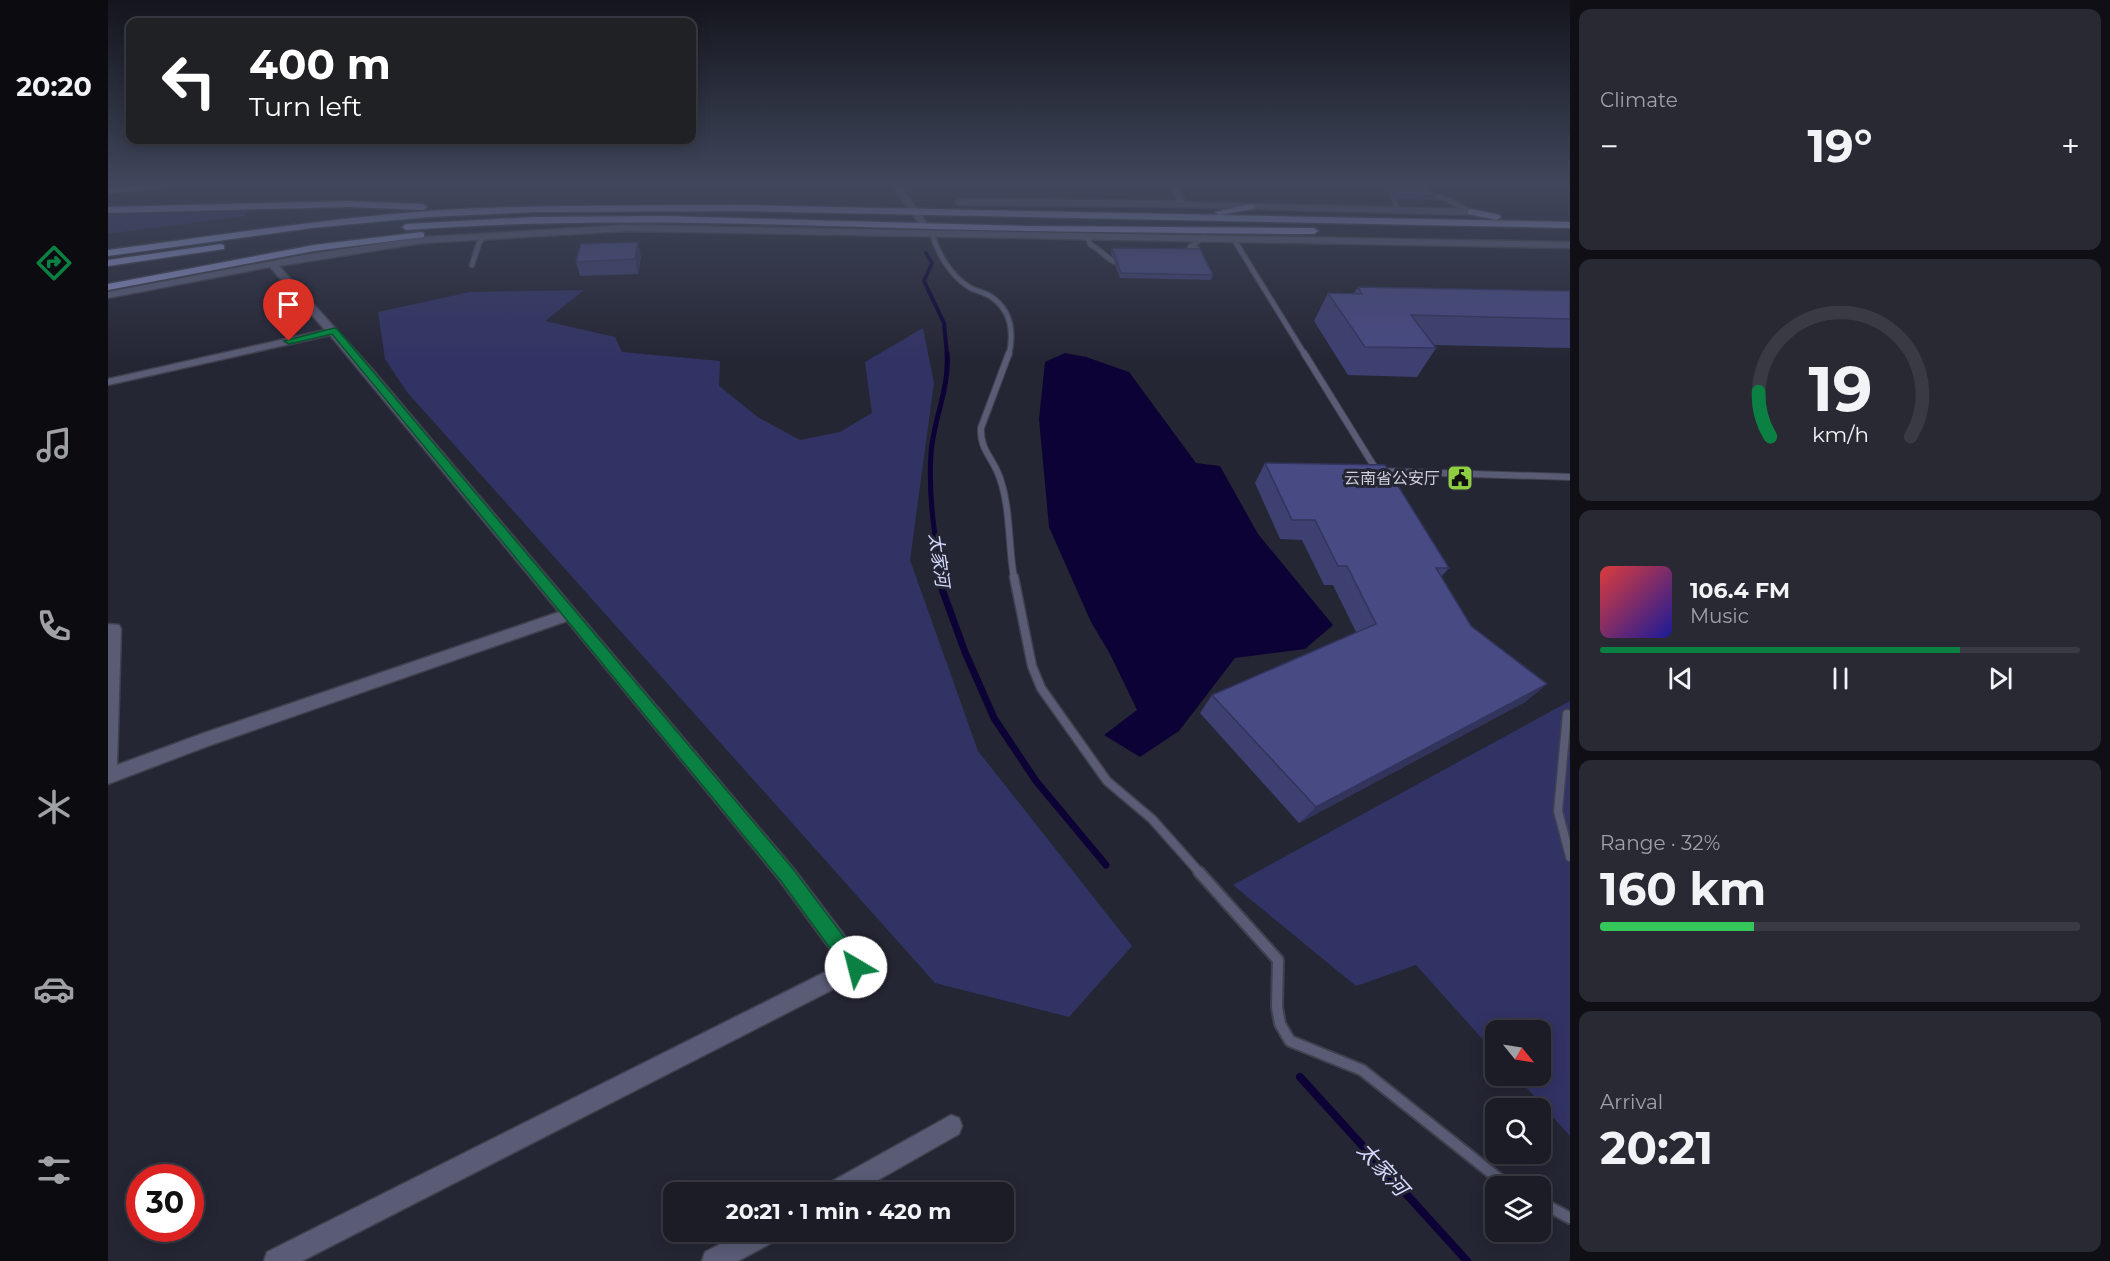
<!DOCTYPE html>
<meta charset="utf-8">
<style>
:root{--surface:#1c1c27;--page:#292933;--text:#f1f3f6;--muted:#a0a1a7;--line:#3a3a44;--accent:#0b8043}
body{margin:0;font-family:Montserrat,"Noto Sans SC",sans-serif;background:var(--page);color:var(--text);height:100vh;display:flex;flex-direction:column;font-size:22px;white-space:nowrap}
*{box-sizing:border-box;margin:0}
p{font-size:20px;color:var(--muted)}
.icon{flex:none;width:33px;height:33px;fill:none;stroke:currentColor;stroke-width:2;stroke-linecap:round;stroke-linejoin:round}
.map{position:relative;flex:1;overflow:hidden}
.sheet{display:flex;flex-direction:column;gap:9px;padding:9px;background:#0f0f15;width:540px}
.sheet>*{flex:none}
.top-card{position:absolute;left:18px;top:18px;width:570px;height:126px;border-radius:12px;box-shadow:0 3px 15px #0003,0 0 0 2px var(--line);background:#202124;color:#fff;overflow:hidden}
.needle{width:39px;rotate:120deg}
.buttons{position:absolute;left:1377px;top:1020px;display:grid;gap:12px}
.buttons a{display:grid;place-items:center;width:66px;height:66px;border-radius:12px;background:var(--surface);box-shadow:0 3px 15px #0003,0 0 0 2px var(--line);font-size:30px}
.speed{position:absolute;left:18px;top:1164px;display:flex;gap:12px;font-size:30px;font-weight:700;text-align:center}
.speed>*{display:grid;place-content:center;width:78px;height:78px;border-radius:50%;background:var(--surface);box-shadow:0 3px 15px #0003,0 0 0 2px var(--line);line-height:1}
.speed .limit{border:9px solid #d22;background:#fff;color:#111}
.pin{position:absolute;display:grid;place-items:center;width:51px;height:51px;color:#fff;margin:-62px -26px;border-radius:50% 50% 50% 0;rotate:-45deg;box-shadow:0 0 6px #0007}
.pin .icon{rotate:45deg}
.me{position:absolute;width:66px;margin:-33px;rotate:323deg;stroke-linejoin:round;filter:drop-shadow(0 0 4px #0008)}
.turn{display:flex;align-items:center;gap:21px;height:126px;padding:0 24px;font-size:27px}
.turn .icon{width:78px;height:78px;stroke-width:2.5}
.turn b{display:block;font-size:42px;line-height:51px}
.big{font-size:45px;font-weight:700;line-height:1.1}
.sheet .card{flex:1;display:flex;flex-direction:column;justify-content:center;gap:9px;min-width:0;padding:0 21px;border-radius:12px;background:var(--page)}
.sheet .dial{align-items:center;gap:0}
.dial svg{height:156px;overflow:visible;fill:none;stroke:var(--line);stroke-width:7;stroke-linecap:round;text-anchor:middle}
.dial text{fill:var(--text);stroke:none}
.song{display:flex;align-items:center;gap:18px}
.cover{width:72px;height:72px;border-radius:9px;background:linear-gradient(135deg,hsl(0 70% 55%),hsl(240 70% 35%))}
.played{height:6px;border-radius:3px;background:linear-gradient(90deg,var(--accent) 75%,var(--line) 75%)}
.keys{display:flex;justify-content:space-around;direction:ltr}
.heat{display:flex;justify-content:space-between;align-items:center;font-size:33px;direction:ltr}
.charge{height:9px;border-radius:4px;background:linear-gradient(90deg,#34c759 32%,var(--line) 0)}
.trip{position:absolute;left:555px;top:1182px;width:351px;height:60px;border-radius:12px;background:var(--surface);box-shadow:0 3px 15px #0003,0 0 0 2px var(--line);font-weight:700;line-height:60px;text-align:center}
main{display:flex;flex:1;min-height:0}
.dock{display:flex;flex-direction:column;width:108px;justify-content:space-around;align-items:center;background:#0b0b10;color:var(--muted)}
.dock .icon{width:42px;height:42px}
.dock .current{color:var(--accent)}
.dock b{font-size:27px;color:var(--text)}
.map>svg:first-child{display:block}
.green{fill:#323365}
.water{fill:#0c0235}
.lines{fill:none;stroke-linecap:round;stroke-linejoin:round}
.stream-far3{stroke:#0c0235;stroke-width:4}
.stream-far2{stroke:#0c0235;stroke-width:5}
.stream-far1{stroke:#0c0235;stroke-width:7}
.stream{stroke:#0c0235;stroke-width:8}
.service-far3-casing{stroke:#40414f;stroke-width:7}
.service-far2-casing{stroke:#40414f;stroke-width:8}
.service-far1-casing{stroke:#40414f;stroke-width:11}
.service-casing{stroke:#40414f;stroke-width:14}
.minor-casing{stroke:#40414f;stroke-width:3}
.secondary-casing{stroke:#40414f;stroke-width:3}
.primary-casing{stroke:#40414f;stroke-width:3}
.service-far3{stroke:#5a5c76;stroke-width:4.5}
.service-far2{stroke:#5a5c76;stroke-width:6}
.service-far1{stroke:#5a5c76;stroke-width:8}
.service{stroke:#5a5c76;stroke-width:10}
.minor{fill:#5a5c76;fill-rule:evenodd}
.secondary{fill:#7679a3;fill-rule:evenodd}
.primary{fill:#8b8fc5;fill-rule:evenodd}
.wall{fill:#3e4071}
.shaded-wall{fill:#32345c}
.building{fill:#484a83;stroke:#32345c;stroke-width:1.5}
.route{fill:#0b8043;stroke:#07532c;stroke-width:1.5}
.labels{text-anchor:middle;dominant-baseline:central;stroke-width:6;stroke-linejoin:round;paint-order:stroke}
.poi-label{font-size:16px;fill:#cfd0da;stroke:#252634;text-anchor:end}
.water-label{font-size:18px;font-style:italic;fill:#d7dbff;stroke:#252634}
.near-water-label{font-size:21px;font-style:italic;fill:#d7dbff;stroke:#252634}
</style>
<main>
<nav class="dock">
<b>20:20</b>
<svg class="icon current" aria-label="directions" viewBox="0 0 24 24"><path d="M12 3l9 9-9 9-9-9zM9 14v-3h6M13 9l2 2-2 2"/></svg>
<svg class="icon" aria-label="music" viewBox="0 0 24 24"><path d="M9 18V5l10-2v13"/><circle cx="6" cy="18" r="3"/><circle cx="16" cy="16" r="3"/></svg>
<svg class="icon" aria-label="phone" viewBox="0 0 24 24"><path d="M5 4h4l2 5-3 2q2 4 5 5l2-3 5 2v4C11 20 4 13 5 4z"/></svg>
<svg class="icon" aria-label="climate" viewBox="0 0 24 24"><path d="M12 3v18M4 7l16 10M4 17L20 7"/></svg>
<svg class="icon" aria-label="car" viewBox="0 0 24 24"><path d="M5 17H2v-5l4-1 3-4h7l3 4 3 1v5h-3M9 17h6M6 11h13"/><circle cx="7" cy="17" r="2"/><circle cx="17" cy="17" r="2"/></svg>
<svg class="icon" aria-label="filters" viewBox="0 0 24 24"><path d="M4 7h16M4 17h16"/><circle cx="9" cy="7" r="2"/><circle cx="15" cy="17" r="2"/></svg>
</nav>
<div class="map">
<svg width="1462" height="1261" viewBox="0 0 1462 1261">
<rect width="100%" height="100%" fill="#252634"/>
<!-- green -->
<g class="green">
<path d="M 141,211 L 137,216 L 0,234 L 0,215 Z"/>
<path d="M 476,290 L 437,321 L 507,337 L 514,352 L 612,361 L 611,386 L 651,418 L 692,440 L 732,432 L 764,413 L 757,362 L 815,328 L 826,383 L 802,560 L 870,751 L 1024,946 L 961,1017 L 827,983 L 299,392 L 277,359 L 270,312 L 362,292 Z"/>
<path d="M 1462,701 L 1462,1136 L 1408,1076 L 1432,1076 L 1432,1030 L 1388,1030 L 1387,1053 L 1308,965 L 1248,986 L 1125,885 Z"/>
</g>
<!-- water -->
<path class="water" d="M 957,353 L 978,357 L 1021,372 L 1088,463 L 1112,466 L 1150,534 L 1225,625 L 1197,649 L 1127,658 L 1071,731 L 1032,757 L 996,735 L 1029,710 L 1002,654 L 983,622 L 941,527 L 931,419 L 937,362 Z"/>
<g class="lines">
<!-- stream-far3 -->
<path class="stream-far3" d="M 818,253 L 824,263 L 816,281 L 836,323 L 839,355"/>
<!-- stream-far2 -->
<path class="stream-far2" d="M 833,578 C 827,537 820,495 823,454 C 825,420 842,388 839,353"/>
<!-- stream-far1 -->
<path class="stream-far1" d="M 832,577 L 834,589 L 857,652 L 886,718 L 928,781 L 998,865"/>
<!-- stream -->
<path class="stream" d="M 1192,1077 L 1359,1261"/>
<!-- service-far3 casing -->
<g class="service-far3-casing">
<g id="service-far3">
<path d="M 1290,193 L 1285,196 L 1290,211"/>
<path d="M 1317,194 L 1338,199 L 1363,212"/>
<path d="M 824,233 C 829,253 843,276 861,287 C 867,291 875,292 882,296 C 904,310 906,332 901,355"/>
<path d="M 973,237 L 980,238 L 982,244 C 995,251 1000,262 1015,264"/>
<path d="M 1125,238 L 1197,355"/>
<path d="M 1093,259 L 1089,249 L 1082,247 L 1096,237"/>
<path d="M 364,265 L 371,243 L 376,236"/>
</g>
</g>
<!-- service-far2 casing -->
<g class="service-far2-casing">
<g id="service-far2">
<path d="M 901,353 L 873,428 C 872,447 881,454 889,471 C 903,501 900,546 906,578"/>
<path d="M 1196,353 L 1269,471 L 1462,477"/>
</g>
</g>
<!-- service-far1 casing -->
<g class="service-far1-casing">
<g id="service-far1">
<path d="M 906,577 L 924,666 L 933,688 L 999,781 L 1044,819 L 1092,873"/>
<path d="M 1459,714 L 1450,811 L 1462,857"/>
</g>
</g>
<!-- service casing -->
<g class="service-casing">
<g id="service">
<path d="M 1091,872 L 1170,960 L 1169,1007 L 1172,1024 L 1182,1041 L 1254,1070 L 1400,1186"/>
<path d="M 1432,1202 L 1462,1218"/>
</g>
</g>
<!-- minor casing -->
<g class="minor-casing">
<g id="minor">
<path d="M 783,184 L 791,184 L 821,226 L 820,228 L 814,228 Z"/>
<path d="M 1062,184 L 1070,184 L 1077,202 L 1363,209 L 1367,212 L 1363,215 L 1074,207 L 851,205 L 847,202 L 851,199 L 1069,201 Z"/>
<path d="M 519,225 L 1462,242 L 1462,248 L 519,231 L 315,243 L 171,266 L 264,369 L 686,869 L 755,960 L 758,967 L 755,974 L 194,1261 L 156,1261 L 159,1252 L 733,964 L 672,881 L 459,621 L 100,746 L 0,784 L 0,624 L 11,625 L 13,629 L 9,765 L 96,733 L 451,612 L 222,335 L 0,385 L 0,379 L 217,330 L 162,267 L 0,298 L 0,292 L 196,255 L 315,237 Z"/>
<path d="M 843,1115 L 851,1118 L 854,1126 L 851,1134 L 749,1192 L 715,1192 L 719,1184 Z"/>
<path d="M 635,1232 L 670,1232 L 667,1241 L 630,1261 L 594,1261 L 597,1252 Z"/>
</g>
</g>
<!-- secondary casing -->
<g class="secondary-casing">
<path id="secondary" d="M 47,184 L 79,184 L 75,186 L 0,193 L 0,189 Z"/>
</g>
<!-- primary casing -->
<g class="primary-casing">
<g id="primary">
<path d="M 241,201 L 315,204 L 319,207 L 315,210 L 241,207 L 0,213 L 0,207 Z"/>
<path d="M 1143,204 L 1147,207 L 1146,209 L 1111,215 L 1107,212 Z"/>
<path d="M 629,205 L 1462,222 L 1462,228 L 629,211 L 428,212 L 320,217 L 204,228 L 0,256 L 0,250 C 106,236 213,219 320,211 C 423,204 526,206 629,205 Z"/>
<path d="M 1363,209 L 1392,215 L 1393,217 L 1389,220 L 1360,214 L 1360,210 Z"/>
<path d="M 558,216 L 915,226 L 1206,228 L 1210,231 L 1206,234 C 1080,233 953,232 827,229 C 650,224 475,217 298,230 L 294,227 L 298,224 L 427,217 Z"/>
<path d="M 313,232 L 316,233 L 316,237 L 206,251 L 0,290 L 0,284 L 206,245 Z"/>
<path d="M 113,244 L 116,245 L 116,249 L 0,266 L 0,260 Z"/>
</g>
</g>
<!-- service-far3 -->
<use href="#service-far3" class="service-far3"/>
<!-- service-far2 -->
<use href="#service-far2" class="service-far2"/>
<!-- service-far1 -->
<use href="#service-far1" class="service-far1"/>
<!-- service -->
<use href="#service" class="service"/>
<!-- minor -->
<use href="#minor" class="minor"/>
<!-- secondary -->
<use href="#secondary" class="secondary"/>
<!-- primary -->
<use href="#primary" class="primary"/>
</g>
<!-- wall -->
<g class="wall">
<path d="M 1271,184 L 1316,184 L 1327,196 L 1325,200 L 1284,199 Z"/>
<path d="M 1004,248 L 1105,275 L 1103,280 L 1012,278 L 1003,253 Z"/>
<path d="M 533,256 L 530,274 L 472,276 L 468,262 Z"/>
<path d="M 1250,287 L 1462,291 L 1462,348 L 1325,345 L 1328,348 L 1309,377 L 1240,375 L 1206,321 L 1220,293 L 1246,293 Z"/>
<path d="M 1157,463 L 1341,568 L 1333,577 L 1363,626 L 1439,684 L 1417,702 L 1191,823 L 1092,713 L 1104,695 L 1248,632 L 1225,585 L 1216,585 L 1194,540 L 1172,539 L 1147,483 Z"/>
</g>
<!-- shaded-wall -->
<g class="shaded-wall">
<path d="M 530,242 L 533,256 L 530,274 L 527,259 Z"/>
<path d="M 1439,684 L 1417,702 L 1191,823 L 1208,807 Z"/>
</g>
<!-- building -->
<g class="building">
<path d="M 1277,184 L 1316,184 L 1327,196 L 1286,195 Z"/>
<path d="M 530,242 L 527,259 L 468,262 L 473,244 Z"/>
<path d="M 1004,248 L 1092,249 L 1105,275 L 1013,273 Z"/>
<path d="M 1250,287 L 1462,291 L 1462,319 L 1303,315 L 1328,348 L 1257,347 L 1220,293 L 1254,294 Z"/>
<path d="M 1157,463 L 1277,465 L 1341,568 L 1328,568 L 1363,626 L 1439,684 L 1208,807 L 1104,695 L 1268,624 L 1239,566 L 1230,566 L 1207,520 L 1184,520 Z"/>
</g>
<!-- sky -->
<linearGradient id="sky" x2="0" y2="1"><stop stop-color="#14151d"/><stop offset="0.51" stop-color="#40475c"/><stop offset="1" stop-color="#40475c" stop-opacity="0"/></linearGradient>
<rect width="1462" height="361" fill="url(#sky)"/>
<!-- route -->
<path class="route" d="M 226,328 L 229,329 L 685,869 L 754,961 L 757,967 L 754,974 L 748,977 L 741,974 L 673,881 L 224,334 L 181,344 L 176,341 Z"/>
<!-- icons -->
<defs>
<g id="civic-square" transform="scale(1.35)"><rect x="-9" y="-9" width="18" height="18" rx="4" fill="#8fcd42" stroke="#252634"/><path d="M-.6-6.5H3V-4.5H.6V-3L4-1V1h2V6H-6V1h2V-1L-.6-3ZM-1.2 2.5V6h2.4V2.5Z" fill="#111"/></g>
</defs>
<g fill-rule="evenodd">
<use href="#civic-square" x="1352" y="478"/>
</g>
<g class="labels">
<!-- poi labels -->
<g class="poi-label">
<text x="1332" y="478">云南省公安厅</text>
</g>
<!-- water labels -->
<g class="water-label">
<text transform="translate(831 560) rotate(82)">太家河</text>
</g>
<!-- near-water labels -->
<g class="near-water-label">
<text transform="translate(1275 1169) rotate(48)">太家河</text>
</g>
</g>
</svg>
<div class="buttons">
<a><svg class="needle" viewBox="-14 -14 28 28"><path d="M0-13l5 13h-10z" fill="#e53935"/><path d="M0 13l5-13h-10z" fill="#a0a1a7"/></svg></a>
<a><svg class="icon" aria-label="search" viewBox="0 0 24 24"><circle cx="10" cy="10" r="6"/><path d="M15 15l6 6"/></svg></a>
<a><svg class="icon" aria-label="layers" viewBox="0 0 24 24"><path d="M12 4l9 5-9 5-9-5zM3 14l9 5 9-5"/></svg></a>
</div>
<div class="speed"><div class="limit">30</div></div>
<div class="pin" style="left:181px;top:341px;background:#d93025"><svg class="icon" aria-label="arrive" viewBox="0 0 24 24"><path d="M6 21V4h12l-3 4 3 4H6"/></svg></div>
<svg class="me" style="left:748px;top:967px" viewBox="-20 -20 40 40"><circle r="19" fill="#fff"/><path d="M0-13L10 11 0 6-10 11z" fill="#0b8043"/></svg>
<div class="trip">20:21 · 1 min · 420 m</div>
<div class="top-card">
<div class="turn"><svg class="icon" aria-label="left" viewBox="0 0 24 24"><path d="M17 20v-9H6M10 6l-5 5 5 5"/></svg><div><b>400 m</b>Turn left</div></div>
</div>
</div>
<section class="sheet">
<div class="card"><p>Climate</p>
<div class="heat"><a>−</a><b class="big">19°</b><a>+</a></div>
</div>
<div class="card dial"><svg viewBox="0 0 100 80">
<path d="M14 69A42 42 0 1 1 86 69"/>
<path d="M14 69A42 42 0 0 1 8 46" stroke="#0b8043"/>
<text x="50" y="56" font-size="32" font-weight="700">19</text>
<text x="50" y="72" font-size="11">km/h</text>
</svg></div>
<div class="card">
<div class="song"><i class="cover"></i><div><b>106.4 FM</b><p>Music</p></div></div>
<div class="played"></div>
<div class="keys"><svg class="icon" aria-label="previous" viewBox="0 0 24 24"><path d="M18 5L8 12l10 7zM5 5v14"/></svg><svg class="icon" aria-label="pause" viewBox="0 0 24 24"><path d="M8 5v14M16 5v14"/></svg><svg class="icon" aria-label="next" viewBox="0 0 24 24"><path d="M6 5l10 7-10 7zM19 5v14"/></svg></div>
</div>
<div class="card"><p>Range · 32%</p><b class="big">160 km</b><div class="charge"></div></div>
<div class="card"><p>Arrival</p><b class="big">20:21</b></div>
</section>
</main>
